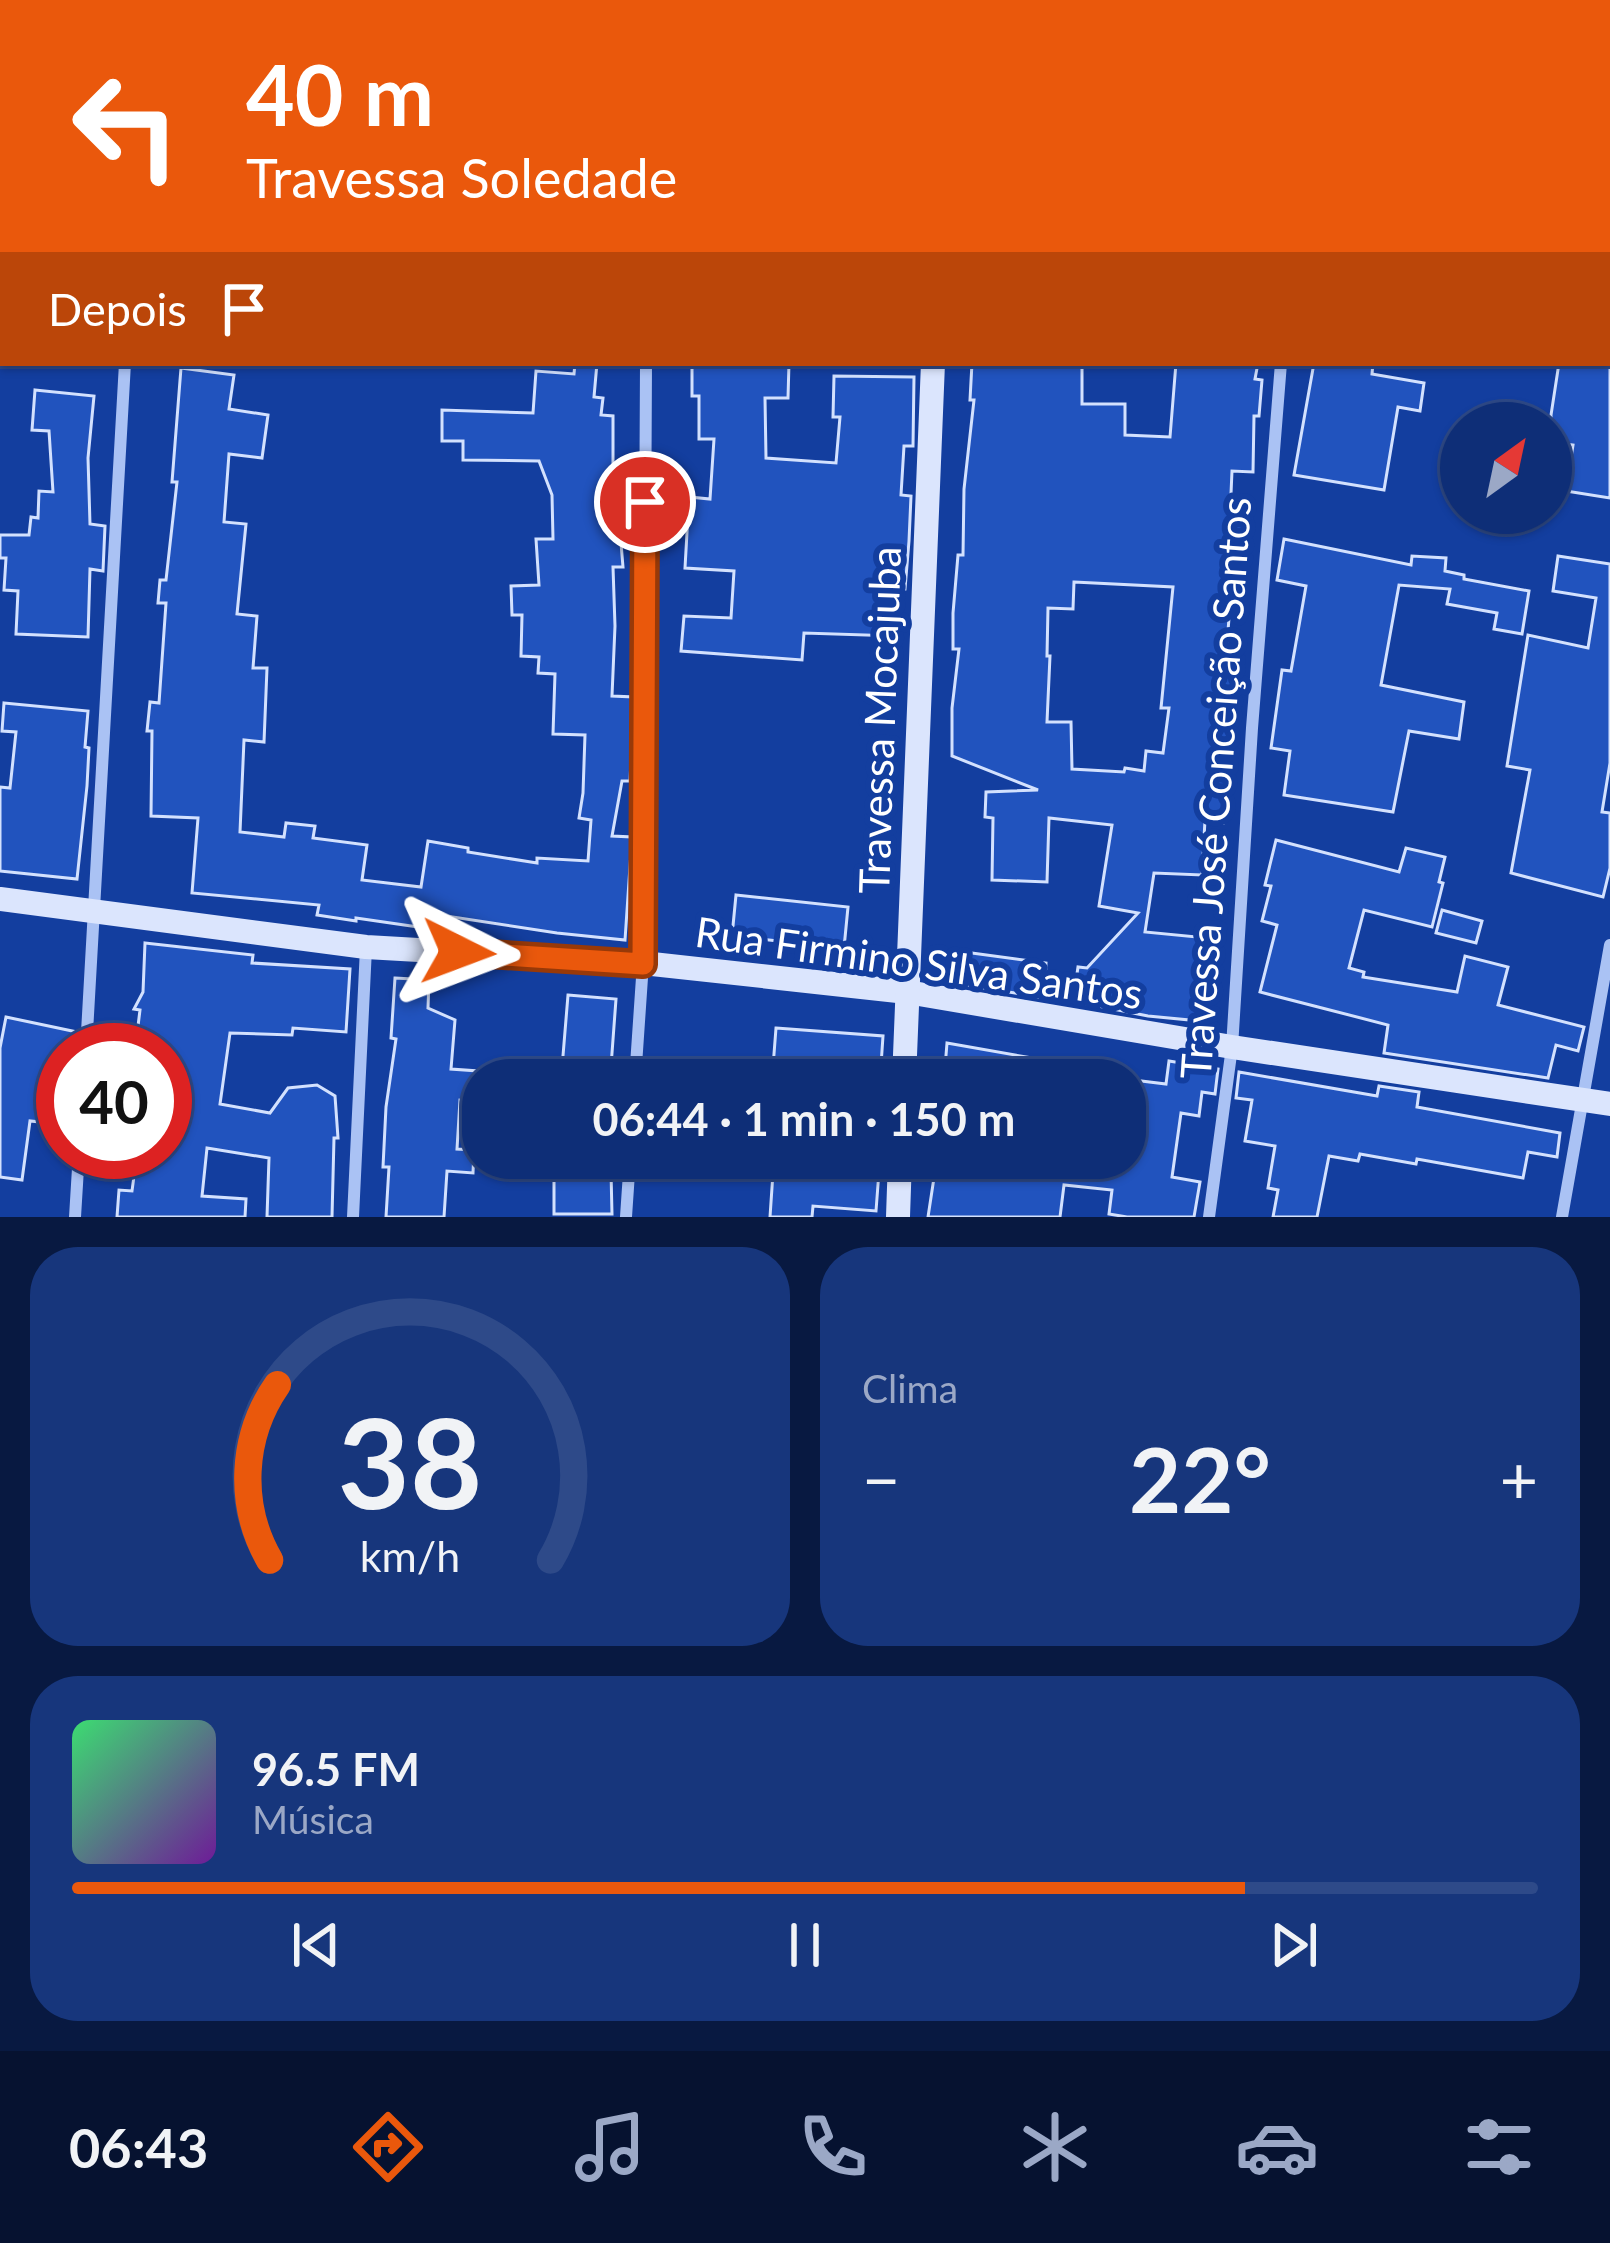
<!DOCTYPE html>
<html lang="pt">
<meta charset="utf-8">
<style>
:root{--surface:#0e2e77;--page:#17367c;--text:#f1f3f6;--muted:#9ba8c6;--line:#2e4a89;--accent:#ea580c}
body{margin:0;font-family:Lato,sans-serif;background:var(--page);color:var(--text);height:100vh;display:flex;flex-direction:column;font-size:45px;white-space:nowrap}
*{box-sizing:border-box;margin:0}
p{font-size:39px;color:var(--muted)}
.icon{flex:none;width:66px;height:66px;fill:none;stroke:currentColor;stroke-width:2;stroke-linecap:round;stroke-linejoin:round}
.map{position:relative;height:1217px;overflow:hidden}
.panel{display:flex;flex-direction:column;gap:30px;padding:30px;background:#081941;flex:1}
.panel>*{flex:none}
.guide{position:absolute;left:0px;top:0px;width:1611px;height:366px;box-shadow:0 3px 9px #0004,0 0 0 3px var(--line);background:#ea580c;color:#fff;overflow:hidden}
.needle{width:78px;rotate:33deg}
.fabs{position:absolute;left:1440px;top:402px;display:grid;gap:24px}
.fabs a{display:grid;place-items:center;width:132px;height:132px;border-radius:50%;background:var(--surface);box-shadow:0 3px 9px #0004,0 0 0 3px var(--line);font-size:60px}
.speed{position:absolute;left:36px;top:1023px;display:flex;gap:24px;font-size:60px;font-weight:700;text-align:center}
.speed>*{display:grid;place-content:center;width:156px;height:156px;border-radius:50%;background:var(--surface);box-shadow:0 3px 9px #0004,0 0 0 3px var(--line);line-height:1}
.speed .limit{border:18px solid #d22;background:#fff;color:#111}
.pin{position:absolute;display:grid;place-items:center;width:102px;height:102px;color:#fff;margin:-51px;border:6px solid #fff;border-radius:50%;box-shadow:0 3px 12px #0007}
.me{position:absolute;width:132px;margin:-66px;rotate:93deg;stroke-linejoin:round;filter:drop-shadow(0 0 9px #0008)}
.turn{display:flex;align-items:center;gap:42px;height:252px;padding:0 48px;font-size:54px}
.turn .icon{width:156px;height:156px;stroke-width:2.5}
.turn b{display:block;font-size:84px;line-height:102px}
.then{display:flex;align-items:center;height:114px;padding:0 48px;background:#0003;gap:24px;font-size:45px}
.big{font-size:90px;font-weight:700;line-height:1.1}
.panel .tile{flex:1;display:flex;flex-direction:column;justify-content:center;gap:18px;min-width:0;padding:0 42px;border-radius:48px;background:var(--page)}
.panel .dial{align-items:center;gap:0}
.dial svg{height:312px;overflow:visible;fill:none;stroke:var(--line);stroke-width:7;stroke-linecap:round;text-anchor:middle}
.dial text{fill:var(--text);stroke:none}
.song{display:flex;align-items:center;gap:36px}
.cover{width:144px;height:144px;border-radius:18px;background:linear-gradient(135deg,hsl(140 70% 55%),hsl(280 70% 35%))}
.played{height:12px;border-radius:6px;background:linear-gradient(90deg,var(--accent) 80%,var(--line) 80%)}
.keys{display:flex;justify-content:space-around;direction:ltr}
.heat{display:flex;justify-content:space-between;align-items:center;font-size:66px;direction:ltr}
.panel .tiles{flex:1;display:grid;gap:30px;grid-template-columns:1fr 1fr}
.tile:last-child{grid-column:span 2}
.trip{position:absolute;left:462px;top:1059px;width:684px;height:120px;border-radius:48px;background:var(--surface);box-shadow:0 3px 9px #0004,0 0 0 3px var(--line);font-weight:700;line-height:120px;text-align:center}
.dock{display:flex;height:192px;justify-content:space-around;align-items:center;background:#061230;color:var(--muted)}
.dock .icon{width:84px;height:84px}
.dock .current{color:var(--accent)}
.dock b{font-size:54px;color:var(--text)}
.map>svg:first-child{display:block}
.building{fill:#2153be;stroke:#d3e1fe;stroke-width:3;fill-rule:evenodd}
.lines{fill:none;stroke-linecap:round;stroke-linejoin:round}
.street{stroke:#aac2f4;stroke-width:12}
.secondary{stroke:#dbe5fd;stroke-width:24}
.route-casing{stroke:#983908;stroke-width:30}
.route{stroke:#ea580c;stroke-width:21}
.labels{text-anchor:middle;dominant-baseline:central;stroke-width:12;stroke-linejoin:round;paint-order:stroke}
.street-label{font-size:42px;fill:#fff;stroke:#133e9f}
</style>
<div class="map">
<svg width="1610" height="1217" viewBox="0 0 1610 1217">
<rect width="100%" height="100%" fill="#133e9f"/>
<!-- building -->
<g class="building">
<path d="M 575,363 L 597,363 L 594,397 L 603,398 L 601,415 L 613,416 L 613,495 L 617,495 L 623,567 L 613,567 L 615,626 L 612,696 L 634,697 L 630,781 L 622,781 L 612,836 L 632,837 L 625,940 L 557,933 L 433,914 L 432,929 L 356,918 L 356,921 L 317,915 L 319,905 L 192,893 L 198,818 L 151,816 L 152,731 L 147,731 L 150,702 L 159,703 L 166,603 L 158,603 L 160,580 L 166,580 L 177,482 L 172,482 L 181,368 L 234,375 L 229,409 L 268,415 L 262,458 L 229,454 L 224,522 L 246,524 L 237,614 L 257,616 L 253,668 L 267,668 L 264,742 L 244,740 L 240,832 L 284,837 L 286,823 L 315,826 L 313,838 L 367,845 L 362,880 L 421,887 L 428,841 L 468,848 L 468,852 L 537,863 L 537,858 L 588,861 L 591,820 L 579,818 L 583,793 L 585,735 L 553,734 L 555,674 L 538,673 L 539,657 L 521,656 L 522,615 L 512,615 L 511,586 L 539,585 L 536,539 L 553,539 L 552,495 L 539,461 L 463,460 L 463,441 L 442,441 L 442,410 L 533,413 L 536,371 L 574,374 Z"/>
<path d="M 732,363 L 789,363 L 788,398 L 765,398 L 766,458 L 836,463 L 840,417 L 833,417 L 834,376 L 914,377 L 913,446 L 904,446 L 901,495 L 911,496 L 909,541 L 905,589 L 897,589 L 896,636 L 804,633 L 802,660 L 681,651 L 684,616 L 731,618 L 734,571 L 685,568 L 689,497 L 710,499 L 714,439 L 699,439 L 699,396 L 692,396 L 692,366 L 731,367 Z"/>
<path d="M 972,363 L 1082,363 L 1082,404 L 1125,404 L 1125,435 L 1170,437 L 1176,363 L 1258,363 L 1255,379 L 1262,380 L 1259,416 L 1254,416 L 1253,472 L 1232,471 L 1230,516 L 1251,517 L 1245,594 L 1231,592 L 1225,670 L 1236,671 L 1223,823 L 1205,820 L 1202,875 L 1154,873 L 1145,932 L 1218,939 L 1211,1022 L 1148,1016 L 1073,1001 L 1078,967 L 1087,968 L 1138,913 L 1099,906 L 1112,825 L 1049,818 L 1047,882 L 992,880 L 993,818 L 985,817 L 986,792 L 1038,790 L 952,756 L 952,708 L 959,649 L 953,649 L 953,613 L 958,555 L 963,555 L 964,489 L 974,400 L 970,400 ZM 1074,582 L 1173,587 L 1161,708 L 1169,708 L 1163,753 L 1146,751 L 1144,771 L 1125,768 L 1124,772 L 1072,769 L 1071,722 L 1047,722 L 1050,656 L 1047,656 L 1048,608 L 1073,609 Z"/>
<path d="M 1314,363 L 1373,363 L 1372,374 L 1424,383 L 1420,411 L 1398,407 L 1384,490 L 1294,475 Z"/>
<path d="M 1559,363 L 1610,363 L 1610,498 L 1566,491 L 1573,445 L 1551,442 L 1551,415 Z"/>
<path d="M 35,390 L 94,396 L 88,458 L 90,524 L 105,526 L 103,571 L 90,569 L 88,637 L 16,634 L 18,591 L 4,590 L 6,558 L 0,558 L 0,535 L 29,535 L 31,517 L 38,518 L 39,491 L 53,492 L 49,431 L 32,430 Z"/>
<path d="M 1284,539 L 1411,565 L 1412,556 L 1446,558 L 1445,571 L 1464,575 L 1464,579 L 1529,591 L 1522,634 L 1494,629 L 1497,613 L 1447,604 L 1450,589 L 1399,585 L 1381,685 L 1464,702 L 1459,739 L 1409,731 L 1393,812 L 1284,795 L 1290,751 L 1271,748 L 1282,670 L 1291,671 L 1306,586 L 1277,580 Z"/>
<path d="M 1558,556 L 1610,564 L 1610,763 L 1602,812 L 1610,813 L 1610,868 L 1603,897 L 1511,873 L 1530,770 L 1507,766 L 1528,635 L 1588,648 L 1596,598 L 1553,591 Z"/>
<path d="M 4,703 L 88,711 L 85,747 L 89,748 L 87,786 L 77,879 L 0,871 L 0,787 L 10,788 L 16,732 L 2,731 Z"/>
<path d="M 1276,840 L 1399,872 L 1406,848 L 1445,857 L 1439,882 L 1443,883 L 1432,927 L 1364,910 L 1349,968 L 1364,972 L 1363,977 L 1457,992 L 1465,956 L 1508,967 L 1498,1005 L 1584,1027 L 1578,1051 L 1556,1045 L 1548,1078 L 1384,1053 L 1388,1025 L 1260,992 L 1277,925 L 1262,921 L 1271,886 L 1265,885 Z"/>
<path d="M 736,895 L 848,907 L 844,948 L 732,936 Z"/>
<path d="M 1442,910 L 1482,921 L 1476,943 L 1436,933 Z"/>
<path d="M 145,943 L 253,955 L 252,963 L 350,969 L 346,1032 L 293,1028 L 292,1035 L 230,1033 L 220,1104 L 270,1113 L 288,1088 L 317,1085 L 335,1096 L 338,1138 L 334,1138 L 332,1217 L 267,1217 L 269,1158 L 207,1148 L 202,1196 L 246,1199 L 245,1217 L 117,1217 L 119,1190 L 132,1191 L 137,1154 L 165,1157 L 165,1050 L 135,1050 L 140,1010 L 134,1009 L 143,992 Z"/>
<path d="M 957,951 L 1046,963 L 1045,998 L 953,983 Z"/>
<path d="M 395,978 L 429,980 L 428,1008 L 455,1020 L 451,1069 L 478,1071 L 476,1101 L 460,1100 L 457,1149 L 474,1150 L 473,1173 L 447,1171 L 444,1217 L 386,1217 L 389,1167 L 383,1167 L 386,1107 L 396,1039 L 391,1038 Z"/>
<path d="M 568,995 L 616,999 L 610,1080 L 561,1080 Z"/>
<path d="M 6,1017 L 77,1032 L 76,1050 L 63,1050 L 60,1124 L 30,1121 L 22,1180 L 0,1177 L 0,1048 Z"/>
<path d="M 776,1028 L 883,1036 L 880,1080 L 772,1080 Z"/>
<path d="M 947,1043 L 1032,1058 L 1028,1080 L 944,1080 Z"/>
<path d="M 1169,1061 L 1218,1069 L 1215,1094 L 1202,1092 L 1199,1116 L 1181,1113 L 1172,1177 L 1200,1182 L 1194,1217 L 1127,1217 L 1109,1214 L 1112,1190 L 1064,1185 L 1060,1217 L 928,1217 L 937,1158 L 1125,1158 L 1125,1079 L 1166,1084 Z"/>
<path d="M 1239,1072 L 1377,1096 L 1379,1086 L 1419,1092 L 1417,1107 L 1560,1133 L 1557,1157 L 1528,1152 L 1523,1178 L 1417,1159 L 1416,1164 L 1360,1154 L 1358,1161 L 1329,1156 L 1317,1217 L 1273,1217 L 1278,1190 L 1268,1188 L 1275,1146 L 1245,1141 L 1252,1100 L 1236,1098 Z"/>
<path d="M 554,1158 L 598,1158 L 597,1172 L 611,1172 L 612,1214 L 554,1214 Z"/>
<path d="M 774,1158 L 880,1158 L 876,1211 L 813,1206 L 812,1217 L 770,1217 Z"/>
</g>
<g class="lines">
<!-- street -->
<g class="street">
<path d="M 1308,3 L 1308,0"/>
<path d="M 86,1050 L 125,363"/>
<path d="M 635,1080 L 643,963 L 646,363"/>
<path d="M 75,1217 L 79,1152"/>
<path d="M 353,1217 L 366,948"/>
<path d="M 626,1217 L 630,1158"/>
<path d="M 1209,1217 L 1232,1047 L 1252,728 L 1281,363"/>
<path d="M 1562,1217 L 1610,945"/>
</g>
<!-- secondary -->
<g class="secondary">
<path d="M 951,3 L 951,0"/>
<path d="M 0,71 L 3,71"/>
<path d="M 1608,123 L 1610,123"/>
<path d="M 0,899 L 366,947 L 643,963 L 907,992 L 1232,1047 L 1610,1104"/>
<path d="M 904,1080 L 933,363"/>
<path d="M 898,1217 L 900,1158"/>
</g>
</g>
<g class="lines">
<!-- route casing -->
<g class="route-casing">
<path id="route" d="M 458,952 L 643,964 L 645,502"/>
</g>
<!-- route -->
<use href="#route" class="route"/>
</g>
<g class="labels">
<!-- street labels -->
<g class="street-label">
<text transform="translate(879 720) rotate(-88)">Travessa Mocajuba</text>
<text transform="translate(1215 788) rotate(-86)">Travessa José Conceição Santos</text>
<text transform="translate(919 962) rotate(8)">Rua Firmino Silva Santos</text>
</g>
</g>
</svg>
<div class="fabs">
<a><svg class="needle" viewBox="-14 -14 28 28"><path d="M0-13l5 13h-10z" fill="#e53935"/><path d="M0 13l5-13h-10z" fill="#9ba8c6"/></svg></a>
</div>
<div class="speed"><div class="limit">40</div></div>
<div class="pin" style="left:645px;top:502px;background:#d93025"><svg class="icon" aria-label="arrive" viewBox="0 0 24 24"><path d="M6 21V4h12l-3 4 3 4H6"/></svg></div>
<svg class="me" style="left:458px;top:952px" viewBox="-20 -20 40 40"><path d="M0-17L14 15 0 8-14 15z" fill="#ea580c" stroke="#fff" stroke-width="4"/></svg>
<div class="trip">06:44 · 1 min · 150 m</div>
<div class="guide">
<div class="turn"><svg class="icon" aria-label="left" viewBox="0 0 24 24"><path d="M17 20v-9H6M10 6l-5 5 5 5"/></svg><div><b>40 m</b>Travessa Soledade</div></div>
<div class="then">Depois<svg class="icon" aria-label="arrive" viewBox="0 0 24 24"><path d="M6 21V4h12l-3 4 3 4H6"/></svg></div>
</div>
</div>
<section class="panel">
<div class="tiles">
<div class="tile dial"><svg viewBox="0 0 100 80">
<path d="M14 69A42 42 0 1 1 86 69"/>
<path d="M14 69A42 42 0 0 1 16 24" stroke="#ea580c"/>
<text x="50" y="56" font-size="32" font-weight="700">38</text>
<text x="50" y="72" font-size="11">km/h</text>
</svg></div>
<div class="tile"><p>Clima</p>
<div class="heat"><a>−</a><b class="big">22°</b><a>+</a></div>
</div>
<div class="tile">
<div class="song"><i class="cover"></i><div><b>96.5 FM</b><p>Música</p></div></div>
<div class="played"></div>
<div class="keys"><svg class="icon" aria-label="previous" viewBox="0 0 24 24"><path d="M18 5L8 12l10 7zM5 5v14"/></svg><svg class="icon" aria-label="pause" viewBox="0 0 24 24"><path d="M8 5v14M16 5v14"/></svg><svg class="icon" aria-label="next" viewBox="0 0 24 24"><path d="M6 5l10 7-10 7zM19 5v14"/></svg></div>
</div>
</div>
</section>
<nav class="dock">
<b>06:43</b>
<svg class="icon current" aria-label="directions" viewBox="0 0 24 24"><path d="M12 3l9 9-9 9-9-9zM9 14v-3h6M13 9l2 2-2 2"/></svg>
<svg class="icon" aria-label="music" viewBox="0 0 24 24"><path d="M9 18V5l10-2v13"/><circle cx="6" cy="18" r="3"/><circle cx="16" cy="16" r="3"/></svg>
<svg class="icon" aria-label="phone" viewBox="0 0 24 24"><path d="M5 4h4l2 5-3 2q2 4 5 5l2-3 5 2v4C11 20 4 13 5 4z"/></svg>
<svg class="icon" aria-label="climate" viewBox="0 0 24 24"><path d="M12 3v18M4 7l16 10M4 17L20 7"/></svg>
<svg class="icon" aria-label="car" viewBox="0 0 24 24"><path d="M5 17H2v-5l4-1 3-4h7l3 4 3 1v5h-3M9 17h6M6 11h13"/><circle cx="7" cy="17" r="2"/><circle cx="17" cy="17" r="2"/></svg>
<svg class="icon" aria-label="filters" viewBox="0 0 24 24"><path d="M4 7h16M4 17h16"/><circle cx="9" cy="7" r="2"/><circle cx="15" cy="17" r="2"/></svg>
</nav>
